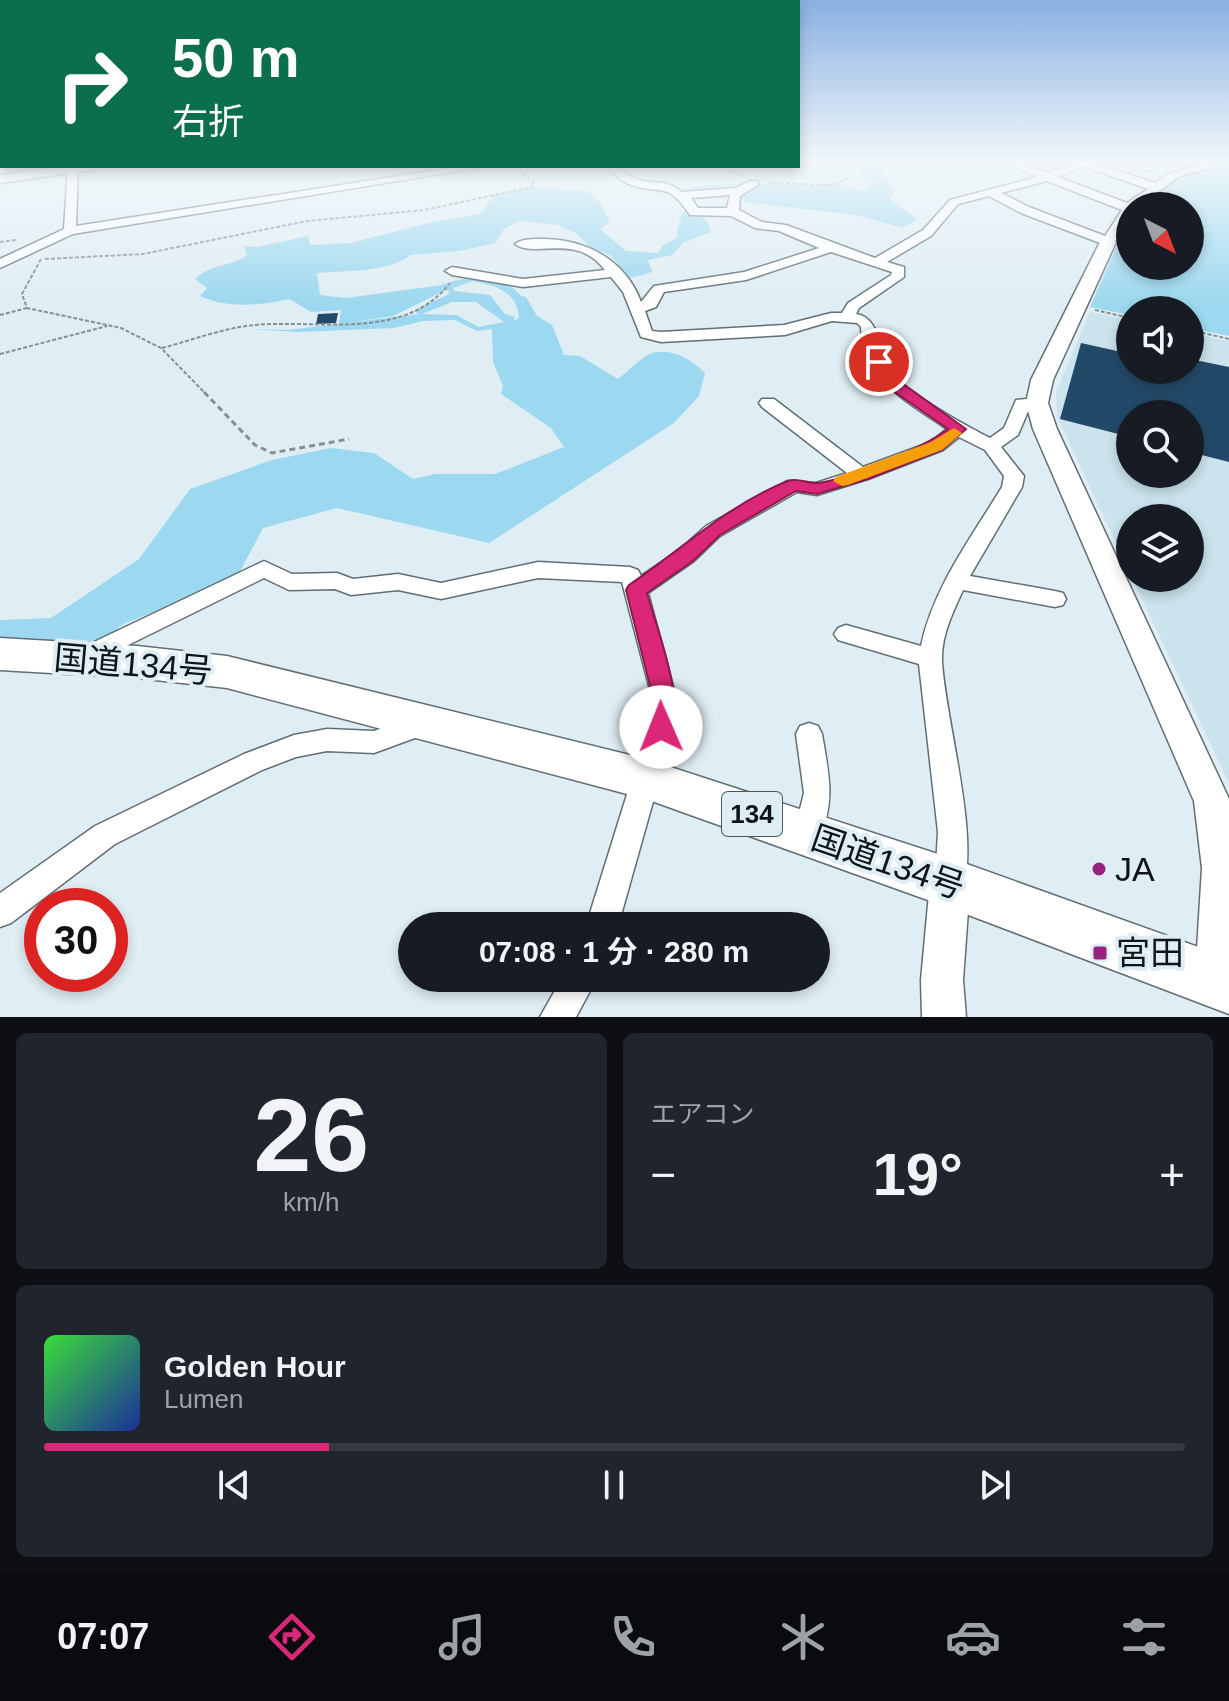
<!DOCTYPE html>
<html lang="ja">
<meta charset="utf-8">
<style>
:root{--surface:#171b24;--page:#20242c;--text:#f1f3f6;--muted:#9ea1a6;--line:#363941;--accent:#db2777}
body{margin:0;font-family:Arial,"Noto Sans JP",sans-serif;background:var(--page);color:var(--text);height:100vh;display:flex;flex-direction:column;font-size:30px;white-space:nowrap}
*{box-sizing:border-box;margin:0}
p{font-size:26px;color:var(--muted)}
.icon{flex:none;width:44px;height:44px;fill:none;stroke:currentColor;stroke-width:2;stroke-linecap:round;stroke-linejoin:round}
.map{position:relative;height:1017px;overflow:hidden}
.side{display:flex;flex-direction:column;gap:16px;padding:16px;background:#0d0f14;flex:1}
.side>*{flex:none}
.banner{position:absolute;left:0px;top:0px;width:800px;height:168px;box-shadow:0 4px 12px #0003;background:#0b6e4f;color:#fff;overflow:hidden}
.needle{width:52px;rotate:138deg}
.tools{position:absolute;left:1116px;top:192px;display:grid;gap:16px}
.tools a{display:grid;place-items:center;width:88px;height:88px;border-radius:50%;background:var(--surface);box-shadow:0 4px 12px #0003;font-size:40px}
.speed{position:absolute;left:24px;top:888px;display:flex;gap:16px;font-size:40px;font-weight:700;text-align:center}
.speed>*{display:grid;place-content:center;width:104px;height:104px;border-radius:50%;background:var(--surface);box-shadow:0 4px 12px #0003;line-height:1}
.speed .limit{border:12px solid #d22;background:#fff;color:#111}
.pin{position:absolute;display:grid;place-items:center;width:68px;height:68px;color:#fff;margin:-34px;border:4px solid #fff;border-radius:50%;box-shadow:0 2px 8px #0007}
.me{position:absolute;width:88px;margin:-44px;rotate:359deg;stroke-linejoin:round;filter:drop-shadow(0 0 6px #0008)}
.turn{display:flex;align-items:center;gap:28px;height:168px;padding:0 40px;font-size:36px}
.turn .icon{width:104px;height:104px;stroke-width:2.5}
.turn b{display:block;font-size:56px;line-height:68px}
.big{font-size:60px;font-weight:700;line-height:1.1}
.side .card{flex:1;display:flex;flex-direction:column;justify-content:center;gap:12px;min-width:0;padding:0 28px;border-radius:12px;background:var(--page)}
.side .dial{align-items:center;gap:0}
.dial b{font-size:104px;line-height:1}
.song{display:flex;align-items:center;gap:24px}
.cover{width:96px;height:96px;border-radius:12px;background:linear-gradient(135deg,hsl(120 70% 55%),hsl(230 70% 35%))}
.played{height:8px;border-radius:4px;background:linear-gradient(90deg,var(--accent) 25%,var(--line) 25%)}
.keys{display:flex;justify-content:space-around;direction:ltr}
.heat{display:flex;justify-content:space-between;align-items:center;font-size:44px;direction:ltr}
.side .tiles{flex:1;display:grid;gap:16px;grid-template-columns:1fr 1fr}
.card:last-child{grid-column:span 2}
.trip{position:absolute;left:398px;top:912px;width:432px;height:80px;border-radius:40px;background:var(--surface);box-shadow:0 4px 12px #0003;font-weight:700;line-height:80px;text-align:center}
.menu{display:flex;height:128px;justify-content:space-around;align-items:center;background:#090b0e;color:var(--muted)}
.menu .icon{width:56px;height:56px}
.menu .selected{color:var(--accent)}
.menu b{font-size:36px;color:var(--text)}
.map>svg:first-child{display:block}
.built{fill:#cbe3ed;fill-rule:evenodd}
.green{fill:#9cd8ef;fill-rule:evenodd}
.building{fill:#234968}
.lines{fill:none;stroke-linecap:round;stroke-linejoin:round}
.minor-casing{stroke:#616f74;stroke-width:3}
.tertiary-casing{stroke:#616f74;stroke-width:3}
.trunk-casing{stroke:#616f74;stroke-width:3}
.path-far1{stroke:#859095;stroke-width:2;stroke-dasharray:4 2;stroke-linecap:butt}
.path{stroke:#859095;stroke-width:3;stroke-dasharray:6 4;stroke-linecap:butt}
.minor{fill:#fff;fill-rule:evenodd}
.tertiary{fill:#fff;fill-rule:evenodd}
.trunk{fill:#fff;fill-rule:evenodd}
.route{fill:#db2777;stroke:#8e194d;stroke-width:2}
.slow{fill:#f59e0b}
.poi-dot{fill:#972380;stroke:#dfeef4;stroke-width:3}
.labels{text-anchor:middle;dominant-baseline:central;stroke-width:8;stroke-linejoin:round;paint-order:stroke}
.shield{fill:#dfeef4;stroke:#4d5659;stroke-width:2}
.shield-label{font-size:26px;font-weight:bold;fill:#0f1517}
.near-street-label{font-size:34px;fill:#0f1517;stroke:#dfeef4}
.near-poi-label{font-size:34px;fill:#0f1517;stroke:#dfeef4;text-anchor:start}
</style>
<div class="map">
<svg width="1229" height="1017" viewBox="0 0 1229 1017">
<rect width="100%" height="100%" fill="#dfeef4"/>
<!-- built -->
<path class="built" d="M 1090,312 L 1130,320 L 1130,370 L 1190,370 L 1190,333 L 1229,341 L 1229,783 L 1132,578 L 1190,578 L 1190,518 L 1130,518 L 1130,573 L 1057,416 L 1056,393 ZM 1130,414 L 1190,414 L 1190,474 L 1130,474 Z"/>
<!-- green -->
<g class="green">
<path d="M 861,162 L 883,162 L 884,177 L 895,190 L 889,199 L 917,219 L 903,228 L 857,215 L 745,202 L 740,193 L 681,194 L 675,190 L 709,185 L 769,184 L 840,185 L 861,191 L 873,184 L 861,176 Z"/>
<path d="M 1214,162 L 1229,162 L 1229,336 L 1190,328 L 1190,310 L 1130,310 L 1130,315 L 1090,307 L 1130,216 L 1130,266 L 1190,266 L 1190,206 L 1141,206 L 1179,177 L 1211,168 Z"/>
<path d="M 532,187 L 588,191 L 600,203 L 610,222 L 600,229 L 626,251 L 658,253 L 663,245 L 677,238 L 678,226 L 682,222 L 679,218 L 687,208 L 694,208 L 707,221 L 711,232 L 684,242 L 672,255 L 648,260 L 652,272 L 631,278 L 610,255 L 591,248 L 576,233 L 557,225 L 519,221 L 504,229 L 495,243 L 459,251 L 410,255 C 392,272 342,271 317,273 L 320,295 L 346,298 L 442,285 C 468,275 502,272 521,296 L 526,297 L 537,316 L 552,325 L 564,355 L 580,356 L 618,379 C 628,372 640,358 650,354 C 669,346 693,360 705,373 L 699,396 L 674,423 L 489,543 L 337,508 L 263,528 L 236,579 L 121,625 L 106,642 L 0,641 L 0,620 L 51,618 L 139,559 L 190,489 L 272,460 L 331,448 L 374,453 L 413,479 L 435,474 L 495,474 L 564,447 L 551,428 L 501,394 L 503,386 L 493,362 L 492,329 L 477,331 L 455,320 L 423,321 L 394,328 L 297,332 L 252,329 L 288,330 L 419,314 L 414,311 L 447,295 L 450,292 L 446,290 L 393,316 L 339,324 L 341,310 L 311,312 L 290,299 C 260,305 228,309 200,296 L 207,288 L 195,279 C 214,262 232,267 247,255 L 244,246 L 256,247 L 308,236 L 310,245 L 351,243 L 428,223 L 481,214 L 494,195 ZM 473,281 C 494,286 517,290 519,318 L 513,321 L 515,317 L 505,314 L 490,295 L 455,291 L 453,288 ZM 452,302 L 476,302 L 504,322 L 479,327 L 456,315 L 422,314 Z"/>
</g>
<!-- building -->
<g class="building">
<path d="M 338,313 L 336,323 L 316,324 L 318,314 Z"/>
<path d="M 1081,343 L 1117,351 L 1119,343 L 1130,345 L 1130,370 L 1190,370 L 1190,359 L 1229,367 L 1229,462 L 1190,452 L 1190,414 L 1130,414 L 1130,437 L 1060,419 Z"/>
</g>
<g class="lines">
<!-- minor casing -->
<g class="minor-casing">
<g id="minor">
<path d="M 1004,162 L 1018,162 L 1048,173 L 1074,162 L 1092,162 L 1155,183 L 1170,173 L 1202,165 L 1202,162 L 1212,162 L 1212,167 L 1178,177 L 1139,206 L 1130,206 L 1130,215 L 1113,245 L 1108,246 L 1021,213 L 989,196 L 958,204 L 931,236 L 887,262 L 904,267 L 904,277 L 859,308 L 856,314 C 882,317 879,359 896,378 C 911,395 968,427 990,438 L 1004,428 L 1016,400 L 1037,398 L 1046,403 L 1043,407 L 1029,409 L 1018,435 L 1001,447 L 1024,476 L 1022,487 L 970,576 L 1055,591 L 1063,593 L 1066,599 L 1063,605 L 1055,607 L 963,590 C 953,612 941,636 942,661 C 945,719 982,843 961,893 L 950,898 L 939,893 L 935,883 L 938,832 L 919,664 L 838,640 L 834,634 L 838,628 L 846,625 L 921,646 C 933,588 971,538 1002,487 L 1004,476 L 985,450 L 959,437 L 943,450 L 868,479 L 817,495 L 797,492 L 720,536 L 694,561 L 648,593 L 673,686 L 674,727 L 618,926 L 586,926 L 648,727 L 649,686 L 622,582 L 538,578 L 441,599 L 398,590 L 351,595 L 335,589 L 289,590 L 264,578 L 110,654 C 101,663 96,669 83,665 L 79,658 L 94,642 L 264,561 L 292,574 L 337,573 L 353,579 L 398,574 L 441,583 L 538,562 L 630,567 L 638,570 L 641,576 L 678,551 L 706,526 L 787,481 L 816,483 L 847,473 L 762,407 L 759,403 L 762,399 L 774,399 L 863,467 L 931,442 L 947,429 C 908,402 863,380 861,327 L 857,323 L 832,321 L 785,335 L 661,342 L 641,337 L 623,292 L 611,277 L 523,287 L 452,275 L 445,271 L 452,267 L 523,279 L 605,270 C 576,232 536,259 515,244 C 523,238 535,239 545,239 C 588,240 626,261 641,302 L 654,286 L 744,272 L 819,248 L 779,231 L 755,228 L 731,216 L 690,215 C 667,180 660,195 631,185 C 622,182 612,172 606,166 C 620,166 622,172 634,178 C 652,186 662,177 682,192 L 736,188 L 750,181 L 758,181 L 758,185 L 740,196 L 739,210 L 762,222 L 786,225 L 875,258 L 923,230 L 950,200 L 1037,177 ZM 1083,166 L 1148,189 L 1127,203 L 1058,177 ZM 1047,181 L 1122,210 L 1105,236 L 1029,207 L 1001,193 ZM 730,195 L 727,208 L 698,208 L 691,198 ZM 831,252 L 892,272 L 891,275 L 848,303 L 842,313 L 831,313 L 784,325 L 661,332 L 652,331 L 645,311 L 656,307 L 664,292 L 746,280 Z"/>
<path d="M 1125,162 L 1140,162 L 1153,168 L 1148,171 Z"/>
<path d="M 68,166 L 78,166 L 76,226 L 463,166 L 489,166 L 73,234 L 0,268 L 0,259 L 64,229 Z"/>
<path d="M 422,713 L 431,716 L 435,724 L 431,732 L 374,753 L 327,751 L 296,757 L 262,770 L 115,844 L 11,923 L 0,927 L 0,893 L 95,826 L 244,754 L 294,735 L 327,729 L 374,731 Z"/>
<path d="M 809,723 L 818,726 L 822,734 C 829,775 836,802 818,842 L 808,846 L 798,842 L 794,833 L 804,793 L 796,734 L 800,726 Z"/>
<path d="M 562,978 L 597,978 L 576,1017 L 540,1017 Z"/>
</g>
</g>
<!-- tertiary casing -->
<g class="tertiary-casing">
<g id="tertiary">
<path d="M 63,166 L 100,166 L 93,170 L 0,183 L 0,175 Z"/>
<path d="M 1108,237 L 1116,242 L 1053,380 L 1048,403 L 1057,429 L 1229,799 L 1229,997 L 1216,1002 L 1201,996 L 1195,981 L 1202,868 L 1194,801 L 1033,429 L 1026,403 L 1031,380 L 1100,242 Z"/>
<path d="M 950,864 L 964,870 L 970,883 L 963,980 L 966,1017 L 922,1017 L 921,980 L 930,883 L 936,870 Z"/>
</g>
</g>
<!-- trunk casing -->
<g class="trunk-casing">
<path id="trunk" d="M 0,638 L 137,646 L 227,656 L 646,759 L 950,858 L 1229,958 L 1229,1014 L 950,908 L 646,799 L 227,688 L 137,678 L 0,670 Z"/>
</g>
<!-- path-far1 -->
<g class="path-far1">
<path d="M 716,166 L 742,176"/>
<path d="M 768,183 L 833,185 L 847,179"/>
<path d="M 0,242 L 16,240"/>
<path d="M 41,259 L 22,294 L 27,308 L 121,328 L 161,348 L 206,394"/>
<path d="M 45,259 L 143,254 L 307,221 L 424,210 L 532,187 L 535,184 L 516,166"/>
<path d="M 1095,310 L 1130,318"/>
<path d="M 0,315 L 27,308"/>
<path d="M 1190,330 L 1229,339"/>
<path d="M 162,348 C 189,341 218,330 246,326 C 312,317 403,344 450,283"/>
<path d="M 0,354 L 107,326"/>
</g>
<!-- path -->
<path class="path" d="M 204,392 L 255,445 L 272,453 L 349,439"/>
<!-- minor -->
<use href="#minor" class="minor"/>
<!-- tertiary -->
<use href="#tertiary" class="tertiary"/>
<!-- trunk -->
<use href="#trunk" class="trunk"/>
</g>
<!-- sky -->
<linearGradient id="sky" x2="0" y2="1"><stop stop-color="#89b0e2"/><stop offset="0.53" stop-color="#f1f7fa"/><stop offset="1" stop-color="#f1f7fa" stop-opacity="0"/></linearGradient>
<rect width="1229" height="304" fill="url(#sky)"/>
<!-- route -->
<path class="route" d="M 879,357 L 884,359 L 895,378 L 966,429 L 942,450 L 868,479 L 817,494 L 796,491 L 720,535 L 693,561 L 647,593 C 656,627 686,701 670,734 L 661,736 L 653,734 L 650,727 L 650,686 L 626,590 L 629,585 C 681,550 729,504 788,481 C 798,477 808,484 818,483 C 849,479 923,448 948,429 L 883,384 L 872,362 Z"/>
<!-- slow -->
<path class="slow" d="M 954,428 L 962,433 L 942,450 L 848,485 L 842,486 L 833,481 L 836,477 L 931,442 Z"/>
<!-- markers -->
<g class="poi-dot">
<circle cx="1099" cy="869" r="8"/>
<rect x="1092" y="945" width="16" height="16" rx="4"/>
</g>
<g class="labels">
<!-- shield labels -->
<rect class="shield" x="722" y="792" width="60" height="44" rx="6"/>
<g class="shield-label">
<text x="752" y="814">134</text>
</g>
<!-- near-street labels -->
<g class="near-street-label">
<text transform="translate(133 664) rotate(5)">国道134号</text>
<text transform="translate(888 862) rotate(19)">国道134号</text>
</g>
<!-- near-poi labels -->
<g class="near-poi-label">
<text x="1115" y="869">JA</text>
<text x="1116" y="953">宮田</text>
</g>
</g>
</svg>
<div class="tools">
<a><svg class="needle" viewBox="-14 -14 28 28"><path d="M0-13l5 13h-10z" fill="#e53935"/><path d="M0 13l5-13h-10z" fill="#9ea1a6"/></svg></a>
<a><svg class="icon" aria-label="sound" viewBox="0 0 24 24"><path d="M4 9h4l5-4v14l-5-4H4zM17 9q2 3 0 6"/></svg></a>
<a><svg class="icon" aria-label="search" viewBox="0 0 24 24"><circle cx="10" cy="10" r="6"/><path d="M15 15l6 6"/></svg></a>
<a><svg class="icon" aria-label="layers" viewBox="0 0 24 24"><path d="M12 4l9 5-9 5-9-5zM3 14l9 5 9-5"/></svg></a>
</div>
<div class="speed"><div class="limit">30</div></div>
<div class="pin" style="left:879px;top:362px;background:#d93025"><svg class="icon" aria-label="arrive" viewBox="0 0 24 24"><path d="M6 21V4h12l-3 4 3 4H6"/></svg></div>
<svg class="me" style="left:661px;top:727px" viewBox="-20 -20 40 40"><circle r="19" fill="#fff"/><path d="M0-13L10 11 0 6-10 11z" fill="#db2777"/></svg>
<div class="trip">07:08 · 1 分 · 280 m</div>
<div class="banner">
<div class="turn"><svg class="icon" aria-label="right" viewBox="0 0 24 24"><path d="M7 20v-9h11M14 6l5 5-5 5"/></svg><div><b>50 m</b>右折</div></div>
</div>
</div>
<section class="side">
<div class="tiles">
<div class="card dial"><b>26</b><p>km/h</p></div>
<div class="card"><p>エアコン</p>
<div class="heat"><a>−</a><b class="big">19°</b><a>+</a></div>
</div>
<div class="card">
<div class="song"><i class="cover"></i><div><b>Golden Hour</b><p>Lumen</p></div></div>
<div class="played"></div>
<div class="keys"><svg class="icon" aria-label="previous" viewBox="0 0 24 24"><path d="M18 5L8 12l10 7zM5 5v14"/></svg><svg class="icon" aria-label="pause" viewBox="0 0 24 24"><path d="M8 5v14M16 5v14"/></svg><svg class="icon" aria-label="next" viewBox="0 0 24 24"><path d="M6 5l10 7-10 7zM19 5v14"/></svg></div>
</div>
</div>
</section>
<nav class="menu">
<b>07:07</b>
<svg class="icon selected" aria-label="directions" viewBox="0 0 24 24"><path d="M12 3l9 9-9 9-9-9zM9 14v-3h6M13 9l2 2-2 2"/></svg>
<svg class="icon" aria-label="music" viewBox="0 0 24 24"><path d="M9 18V5l10-2v13"/><circle cx="6" cy="18" r="3"/><circle cx="16" cy="16" r="3"/></svg>
<svg class="icon" aria-label="phone" viewBox="0 0 24 24"><path d="M5 4h4l2 5-3 2q2 4 5 5l2-3 5 2v4C11 20 4 13 5 4z"/></svg>
<svg class="icon" aria-label="climate" viewBox="0 0 24 24"><path d="M12 3v18M4 7l16 10M4 17L20 7"/></svg>
<svg class="icon" aria-label="car" viewBox="0 0 24 24"><path d="M5 17H2v-5l4-1 3-4h7l3 4 3 1v5h-3M9 17h6M6 11h13"/><circle cx="7" cy="17" r="2"/><circle cx="17" cy="17" r="2"/></svg>
<svg class="icon" aria-label="filters" viewBox="0 0 24 24"><path d="M4 7h16M4 17h16"/><circle cx="9" cy="7" r="2"/><circle cx="15" cy="17" r="2"/></svg>
</nav>
